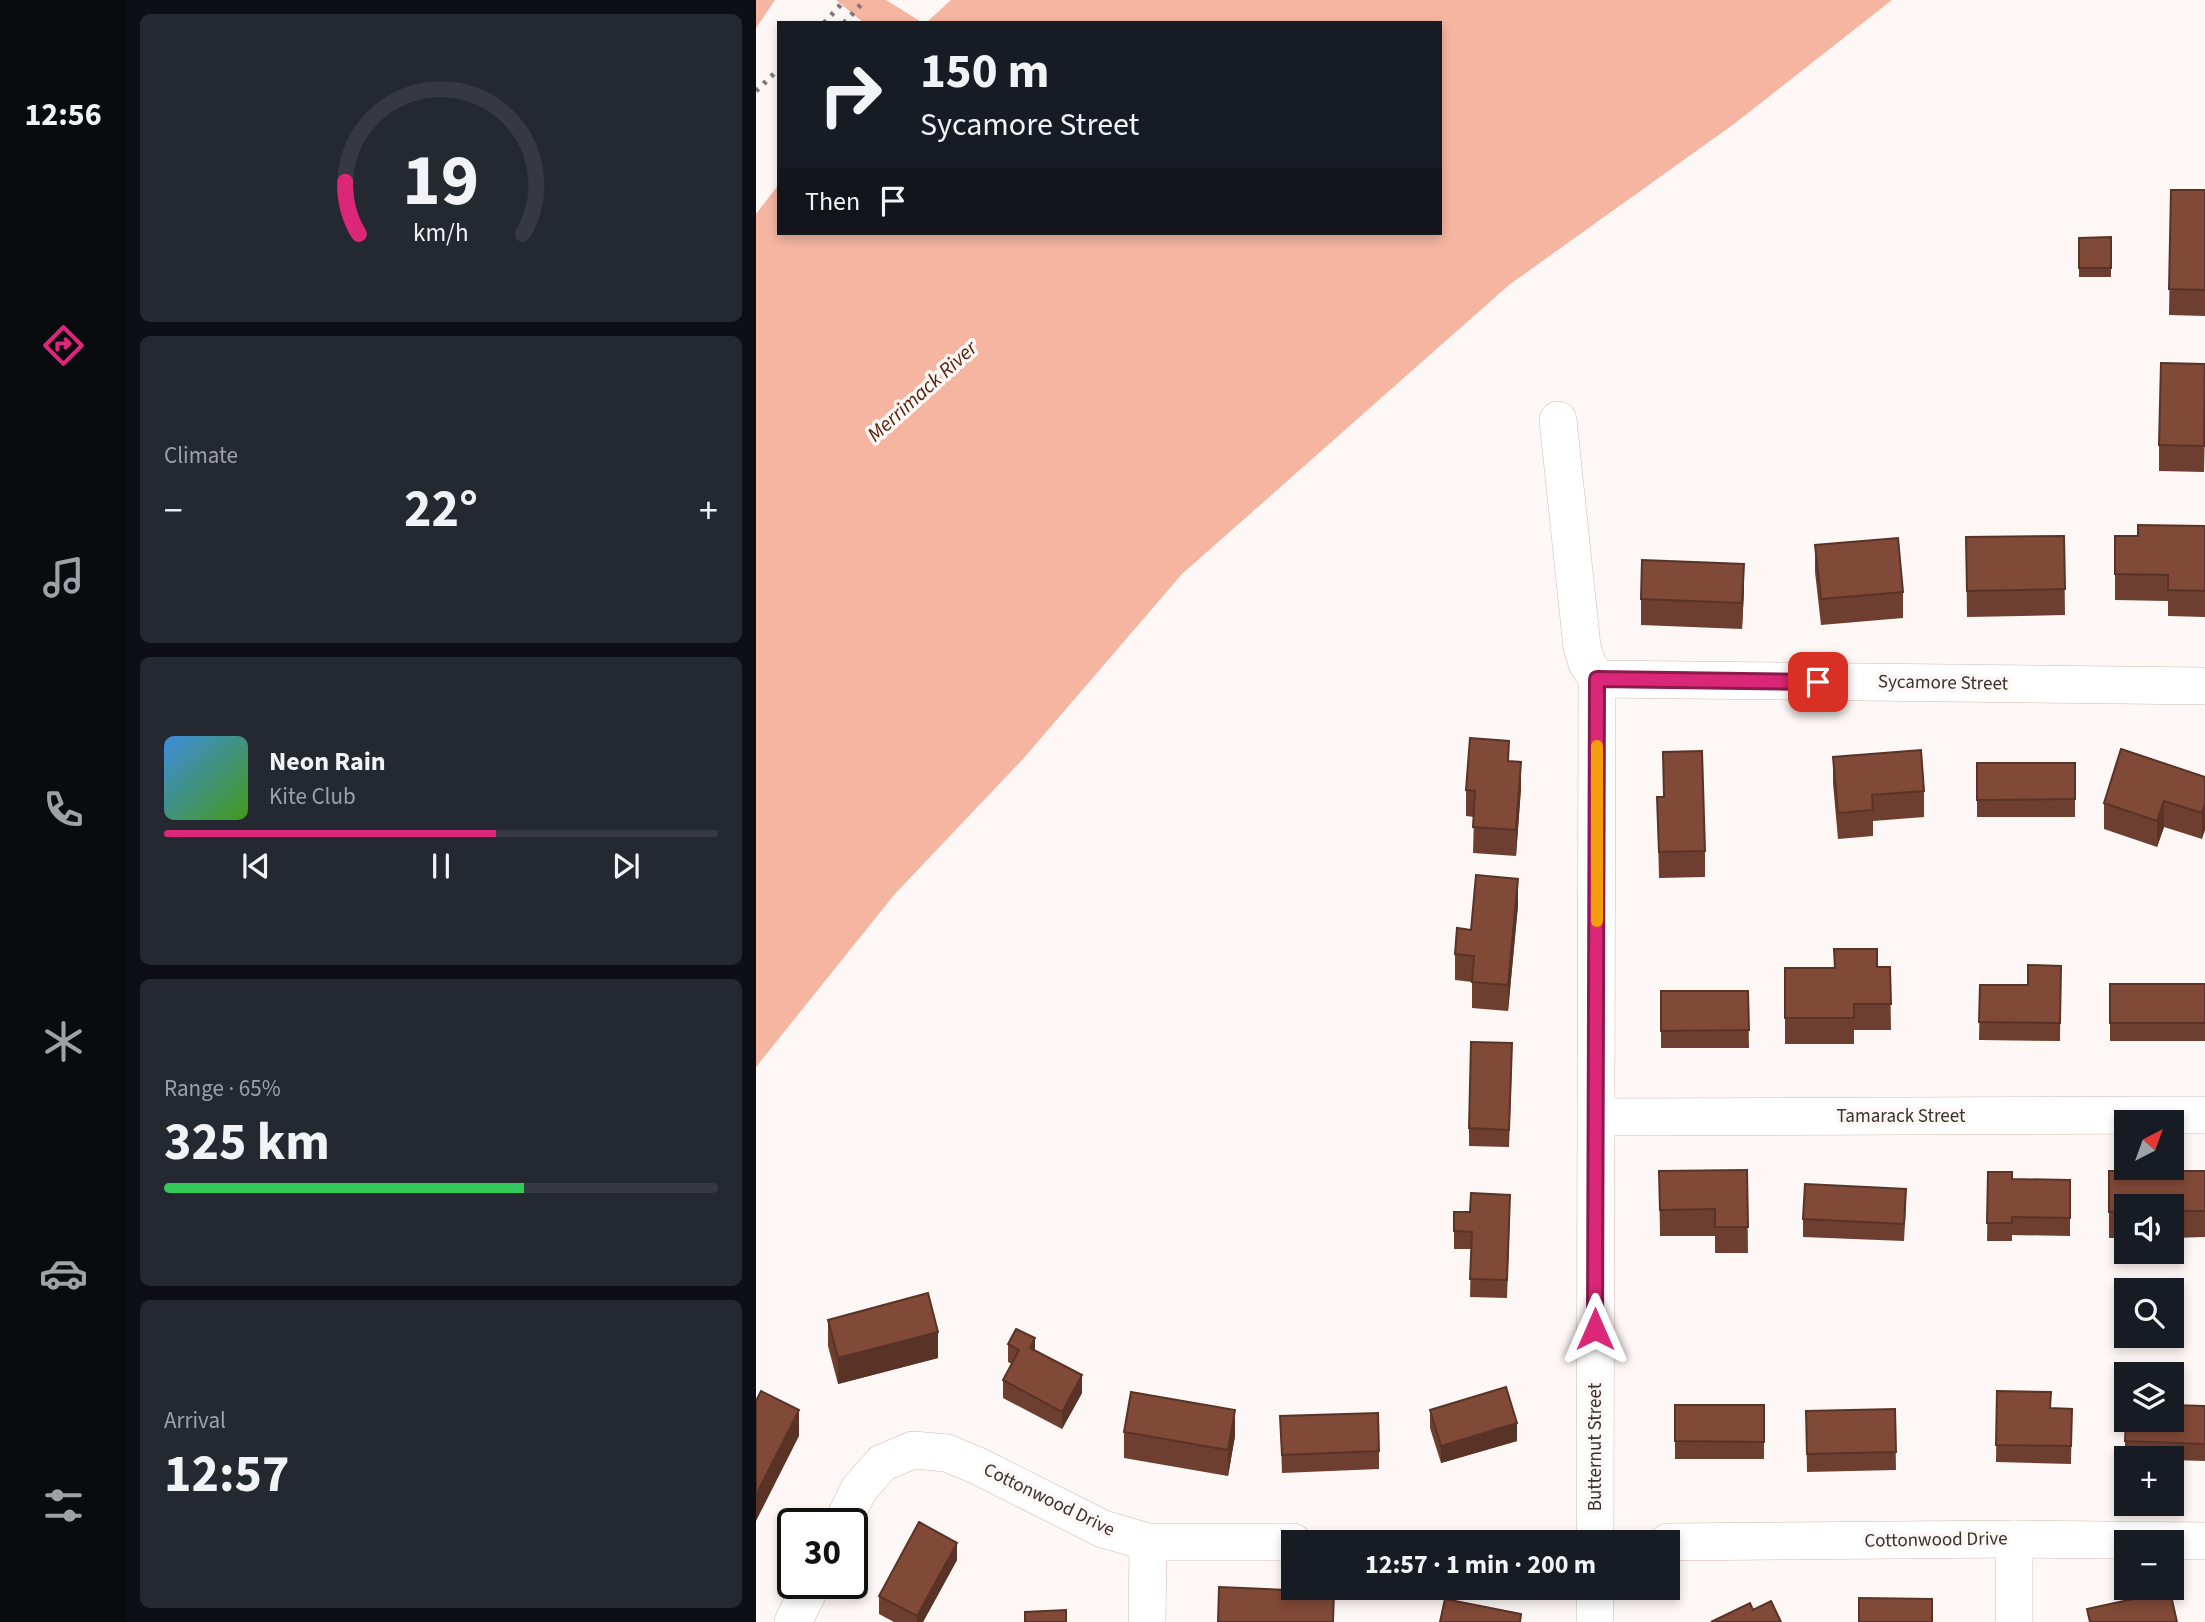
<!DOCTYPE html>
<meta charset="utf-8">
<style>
:root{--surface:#171b24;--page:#242831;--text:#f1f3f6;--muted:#9ea1a6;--line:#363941;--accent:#db2777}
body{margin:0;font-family:"Source Sans 3",sans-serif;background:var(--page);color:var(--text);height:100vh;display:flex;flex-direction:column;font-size:26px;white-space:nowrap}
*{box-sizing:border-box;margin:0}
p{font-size:23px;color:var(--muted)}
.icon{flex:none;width:38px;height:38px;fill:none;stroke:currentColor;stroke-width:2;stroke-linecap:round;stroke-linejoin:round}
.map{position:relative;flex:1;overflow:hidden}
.drawer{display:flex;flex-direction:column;gap:14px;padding:14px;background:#0d0f14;width:630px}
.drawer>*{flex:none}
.hud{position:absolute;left:21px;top:21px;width:665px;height:214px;border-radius:0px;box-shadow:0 4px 10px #0003;background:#171b24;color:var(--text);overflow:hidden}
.needle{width:46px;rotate:41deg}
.buttons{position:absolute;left:1358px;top:1110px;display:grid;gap:14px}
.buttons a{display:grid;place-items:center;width:70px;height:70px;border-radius:0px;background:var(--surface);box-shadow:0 4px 10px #0003;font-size:35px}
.speed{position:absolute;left:21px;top:1508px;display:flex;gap:14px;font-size:35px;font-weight:700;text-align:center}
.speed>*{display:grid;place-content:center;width:91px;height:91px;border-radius:50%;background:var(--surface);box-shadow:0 4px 10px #0003;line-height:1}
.speed .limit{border:4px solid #111;border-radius:10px;background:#fff;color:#111}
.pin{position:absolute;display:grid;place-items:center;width:60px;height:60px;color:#fff;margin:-30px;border-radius:14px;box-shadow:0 4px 10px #0006}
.me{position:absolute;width:77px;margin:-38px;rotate:0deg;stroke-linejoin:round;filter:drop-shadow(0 0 5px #0008)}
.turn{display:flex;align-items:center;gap:24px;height:147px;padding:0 28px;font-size:32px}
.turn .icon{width:91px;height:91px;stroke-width:2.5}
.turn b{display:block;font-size:49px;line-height:60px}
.then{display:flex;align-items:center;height:66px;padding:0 28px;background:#0003;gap:14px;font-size:26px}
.big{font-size:52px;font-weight:700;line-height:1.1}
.drawer .tile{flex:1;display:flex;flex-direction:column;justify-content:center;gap:10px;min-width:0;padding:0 24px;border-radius:10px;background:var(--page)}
.drawer .dial{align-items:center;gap:0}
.dial svg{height:182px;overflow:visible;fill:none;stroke:var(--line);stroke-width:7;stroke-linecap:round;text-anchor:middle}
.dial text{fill:var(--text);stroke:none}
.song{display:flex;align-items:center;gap:21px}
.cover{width:84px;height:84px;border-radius:10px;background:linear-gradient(135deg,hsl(210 70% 55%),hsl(100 70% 35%))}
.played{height:7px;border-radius:4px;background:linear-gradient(90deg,var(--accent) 60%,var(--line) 60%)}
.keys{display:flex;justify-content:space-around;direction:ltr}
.heat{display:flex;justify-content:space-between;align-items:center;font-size:38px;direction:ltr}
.charge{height:10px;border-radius:5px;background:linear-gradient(90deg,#34c759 65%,var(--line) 0)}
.trip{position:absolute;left:525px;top:1530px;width:399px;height:70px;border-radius:0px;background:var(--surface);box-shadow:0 4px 10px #0003;font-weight:700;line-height:70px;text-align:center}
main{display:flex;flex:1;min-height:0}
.tab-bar{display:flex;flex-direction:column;width:126px;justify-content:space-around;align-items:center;background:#090b0e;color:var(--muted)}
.tab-bar .icon{width:49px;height:49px}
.tab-bar .on{color:var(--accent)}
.tab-bar b{font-size:32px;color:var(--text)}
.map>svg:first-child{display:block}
.water{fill:#f5b5a1}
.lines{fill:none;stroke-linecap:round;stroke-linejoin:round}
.minor-casing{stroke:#d5b9b0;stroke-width:38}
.minor{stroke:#fff;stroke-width:37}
.rail{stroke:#827876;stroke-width:5;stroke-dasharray:3.5 7;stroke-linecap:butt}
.wall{fill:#6e3f30}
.shaded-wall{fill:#5a3327}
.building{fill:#804938;stroke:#5a3327;stroke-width:2}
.route-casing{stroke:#8e194d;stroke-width:18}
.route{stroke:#db2777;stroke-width:12}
.slow{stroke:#f59e0b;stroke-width:12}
.labels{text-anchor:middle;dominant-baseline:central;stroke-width:7;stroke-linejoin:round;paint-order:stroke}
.street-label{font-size:19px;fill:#3c312e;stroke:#fdf7f5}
.water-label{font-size:21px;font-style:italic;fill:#551d0a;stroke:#fdf7f5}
</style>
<main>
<nav class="tab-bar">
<b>12:56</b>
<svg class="icon on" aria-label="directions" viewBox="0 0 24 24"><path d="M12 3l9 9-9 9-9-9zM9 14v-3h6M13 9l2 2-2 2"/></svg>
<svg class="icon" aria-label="music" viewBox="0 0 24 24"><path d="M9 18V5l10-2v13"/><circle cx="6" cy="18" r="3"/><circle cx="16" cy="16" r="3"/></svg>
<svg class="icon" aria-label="phone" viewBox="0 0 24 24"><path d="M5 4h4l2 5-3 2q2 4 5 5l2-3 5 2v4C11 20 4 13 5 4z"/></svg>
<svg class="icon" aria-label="climate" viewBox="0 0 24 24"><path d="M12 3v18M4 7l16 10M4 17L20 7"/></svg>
<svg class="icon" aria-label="car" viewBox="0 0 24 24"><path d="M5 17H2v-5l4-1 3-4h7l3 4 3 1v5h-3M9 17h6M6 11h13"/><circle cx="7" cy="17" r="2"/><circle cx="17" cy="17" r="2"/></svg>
<svg class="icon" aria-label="filters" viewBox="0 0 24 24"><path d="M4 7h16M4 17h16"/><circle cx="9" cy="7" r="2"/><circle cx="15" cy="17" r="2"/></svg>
</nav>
<section class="drawer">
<div class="tile dial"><svg viewBox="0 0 100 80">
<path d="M14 69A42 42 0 1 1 86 69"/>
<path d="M14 69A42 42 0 0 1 8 46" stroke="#db2777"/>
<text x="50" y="56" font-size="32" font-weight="700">19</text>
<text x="50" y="72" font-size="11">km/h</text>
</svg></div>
<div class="tile"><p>Climate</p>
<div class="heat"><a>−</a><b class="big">22°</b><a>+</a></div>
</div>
<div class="tile">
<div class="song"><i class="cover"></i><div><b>Neon Rain</b><p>Kite Club</p></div></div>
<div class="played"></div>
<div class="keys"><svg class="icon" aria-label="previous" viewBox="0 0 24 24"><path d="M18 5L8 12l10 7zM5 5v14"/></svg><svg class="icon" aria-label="pause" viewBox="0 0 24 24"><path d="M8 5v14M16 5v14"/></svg><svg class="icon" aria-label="next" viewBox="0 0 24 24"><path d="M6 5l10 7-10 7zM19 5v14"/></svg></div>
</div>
<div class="tile"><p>Range · 65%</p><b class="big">325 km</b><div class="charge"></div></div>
<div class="tile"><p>Arrival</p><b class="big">12:57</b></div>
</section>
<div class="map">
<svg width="1449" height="1622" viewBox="0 0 1449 1622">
<rect width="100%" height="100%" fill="#fdf7f5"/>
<!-- water -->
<g class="water">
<path d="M 0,0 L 19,0 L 0,28 Z"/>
<path d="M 80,0 L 130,0 L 167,23 L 108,23 Z"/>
<path d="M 195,0 L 1136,0 L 978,124 L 753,285 L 426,574 L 267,759 L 138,895 L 0,1067 L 0,214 L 23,184 L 23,233 L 684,233 L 684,23 L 170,23 Z"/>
</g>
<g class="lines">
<!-- minor casing -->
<g class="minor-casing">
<g id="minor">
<path d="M 802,420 L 826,647 L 831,663 L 841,679"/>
<path d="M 841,679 L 1449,686"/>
<path d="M 840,1117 L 1449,1115"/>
<path d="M 86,1524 L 103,1489 L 126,1463 L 157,1450 L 191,1453 L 222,1466 L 347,1529 L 392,1542 L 537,1542"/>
<path d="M 839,1542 L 841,679"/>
<path d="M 912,1542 L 1258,1539 L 1449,1541"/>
<path d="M 37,1622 L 56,1584"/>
<path d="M 391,1622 L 392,1542"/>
<path d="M 839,1622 L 839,1587"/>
<path d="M 1258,1622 L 1258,1539"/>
</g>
</g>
<!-- minor -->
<use href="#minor" class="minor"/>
<!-- rail -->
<g class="rail">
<path d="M 68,23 L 89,0"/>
<path d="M 88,23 L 109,0"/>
<path d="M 0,91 L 23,69"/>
</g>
</g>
<!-- wall -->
<g class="wall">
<path d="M 1415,190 L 1449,190 L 1449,316 L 1413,315 Z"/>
<path d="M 1355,237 L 1355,277 L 1323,277 L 1323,238 Z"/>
<path d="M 1449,429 L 1448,472 L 1403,471 L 1403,445 Z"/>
<path d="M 1449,526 L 1449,617 L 1412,616 L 1412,601 L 1359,600 L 1359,536 L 1382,536 Z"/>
<path d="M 1308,536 L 1309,615 L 1211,617 L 1210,537 Z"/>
<path d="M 1059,545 L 1147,592 L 1147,618 L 1065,625 L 1059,572 Z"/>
<path d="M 988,590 L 986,629 L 885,625 L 885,599 Z"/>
<path d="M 907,752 L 949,851 L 949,877 L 903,878 L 901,797 L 907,797 Z"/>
<path d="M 1077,757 L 1168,791 L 1168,817 L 1117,821 L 1117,836 L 1082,839 L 1077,783 Z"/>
<path d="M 753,761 L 765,788 L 760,856 L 717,853 L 718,817 L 710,816 L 710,790 Z"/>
<rect x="1221" y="763" width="98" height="54"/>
<path d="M 1449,777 L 1446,839 L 1408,827 L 1401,847 L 1348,829 L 1348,803 Z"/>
<path d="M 762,905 L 752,1011 L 716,1008 L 716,982 L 699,980 L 699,954 L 715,930 Z"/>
<path d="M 1305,966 L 1304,1041 L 1223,1040 L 1224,985 L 1272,985 Z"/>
<path d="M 1134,967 L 1135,1030 L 1098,1030 L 1098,1044 L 1029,1044 L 1029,968 Z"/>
<rect x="1354" y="984" width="95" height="57"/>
<path d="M 905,991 L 992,991 L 993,1048 L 905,1048 Z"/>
<path d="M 756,1061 L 753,1147 L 713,1146 L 713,1128 Z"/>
<path d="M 991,1170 L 992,1253 L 959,1253 L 959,1236 L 904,1236 L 903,1171 Z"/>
<path d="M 1353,1171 L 1449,1171 L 1449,1237 L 1416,1238 L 1416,1206 L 1370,1206 L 1370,1238 L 1353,1238 Z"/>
<path d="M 1232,1172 L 1256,1179 L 1314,1180 L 1314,1236 L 1256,1235 L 1256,1241 L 1231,1241 Z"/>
<path d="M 1150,1206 L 1148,1241 L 1047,1237 L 1047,1219 Z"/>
<path d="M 698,1212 L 754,1212 L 751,1298 L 714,1297 L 715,1249 L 698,1249 Z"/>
<path d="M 72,1320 L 182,1358 L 82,1384 L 72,1346 Z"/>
<path d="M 252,1344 L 279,1350 L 326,1393 L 306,1429 L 247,1398 L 247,1380 L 256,1364 L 252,1362 Z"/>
<path d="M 1241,1391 L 1295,1408 L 1316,1409 L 1315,1464 L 1240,1462 Z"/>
<rect x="919" y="1405" width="89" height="54"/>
<path d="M 1449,1406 L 1449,1461 L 1416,1460 L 1416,1458 L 1369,1458 L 1369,1441 Z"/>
<path d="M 1139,1409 L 1140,1470 L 1051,1472 L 1050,1411 Z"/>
<path d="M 674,1410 L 761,1441 L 685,1463 L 674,1428 Z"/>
<path d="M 524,1416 L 623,1451 L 623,1469 L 526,1473 Z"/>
<path d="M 368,1432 L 479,1436 L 472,1476 L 368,1458 Z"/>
<path d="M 201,1560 L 167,1622 L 138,1622 L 123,1614 L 123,1596 Z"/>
</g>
<!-- shaded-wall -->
<g class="shaded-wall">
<path d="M 988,564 L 988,590 L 986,629 L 986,603 Z"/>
<path d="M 765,762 L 765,788 L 760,856 L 760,830 Z"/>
<path d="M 1408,801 L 1408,827 L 1401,847 L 1401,821 Z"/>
<path d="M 1449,804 L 1449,830 L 1446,839 L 1446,813 Z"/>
<path d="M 762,879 L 762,905 L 752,1011 L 752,985 Z"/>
<path d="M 182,1332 L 182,1358 L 82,1384 L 82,1358 Z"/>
<path d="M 279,1338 L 279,1356 L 274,1348 Z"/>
<path d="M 326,1375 L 326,1393 L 306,1429 L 306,1412 Z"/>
<path d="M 43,1410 L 43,1436 L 0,1521 L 0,1495 Z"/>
<path d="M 479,1410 L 479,1436 L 472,1476 L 472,1450 Z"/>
<path d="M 761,1423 L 761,1441 L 685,1463 L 685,1446 Z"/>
<path d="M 201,1543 L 201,1560 L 167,1622 L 161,1622 L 161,1616 Z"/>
</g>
<!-- building -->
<g class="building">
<path d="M 1415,190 L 1449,190 L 1449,290 L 1413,289 Z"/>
<path d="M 1355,237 L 1355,268 L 1323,268 L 1323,238 Z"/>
<path d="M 1405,363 L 1449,364 L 1448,446 L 1403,445 Z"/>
<path d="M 1382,525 L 1449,526 L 1449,591 L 1412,590 L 1412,575 L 1359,574 L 1359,536 L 1382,536 Z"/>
<path d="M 1308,536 L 1309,589 L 1211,591 L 1210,537 Z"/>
<path d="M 1142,538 L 1147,592 L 1065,599 L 1059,545 Z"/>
<path d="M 886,560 L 988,564 L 986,603 L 885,599 Z"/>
<path d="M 714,738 L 753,741 L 752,761 L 765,762 L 760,830 L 717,827 L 719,791 L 710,790 Z"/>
<path d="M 1365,749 L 1449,777 L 1449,804 L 1446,813 L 1408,801 L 1401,821 L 1348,803 Z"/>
<path d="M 1165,750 L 1168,791 L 1116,795 L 1117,810 L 1082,813 L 1077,757 Z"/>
<path d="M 946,751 L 949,851 L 903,852 L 901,797 L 908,797 L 907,752 Z"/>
<path d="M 1221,763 L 1319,763 L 1319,799 L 1221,800 Z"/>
<path d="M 720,875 L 762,879 L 752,985 L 716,982 L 718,956 L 699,954 L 701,928 L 715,930 Z"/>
<path d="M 1078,949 L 1121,949 L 1121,967 L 1134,967 L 1135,1004 L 1098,1004 L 1098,1018 L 1029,1018 L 1029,968 L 1079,968 Z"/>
<path d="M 1272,965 L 1305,966 L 1304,1023 L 1223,1022 L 1224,985 L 1272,985 Z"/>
<rect x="1354" y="984" width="95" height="39"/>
<path d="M 905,991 L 992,991 L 993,1030 L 905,1031 Z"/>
<path d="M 715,1042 L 756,1043 L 753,1130 L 713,1128 Z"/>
<path d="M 991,1170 L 992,1227 L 959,1227 L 959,1209 L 904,1210 L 903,1171 Z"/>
<path d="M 1353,1171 L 1449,1171 L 1449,1211 L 1416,1211 L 1416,1206 L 1370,1206 L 1370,1211 L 1353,1212 Z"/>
<path d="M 1232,1172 L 1256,1172 L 1256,1179 L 1314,1180 L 1314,1218 L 1256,1217 L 1256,1223 L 1231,1223 Z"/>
<path d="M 1049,1184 L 1150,1189 L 1148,1224 L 1047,1219 Z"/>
<path d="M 715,1193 L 754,1195 L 751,1280 L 714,1279 L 716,1232 L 698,1231 L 698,1212 L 714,1212 Z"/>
<path d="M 172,1293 L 182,1332 L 82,1358 L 72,1320 Z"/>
<path d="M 260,1329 L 279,1338 L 274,1348 L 326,1375 L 306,1412 L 247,1380 L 263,1350 L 252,1344 Z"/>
<path d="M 750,1387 L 761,1423 L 685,1446 L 674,1410 Z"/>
<path d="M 5,1391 L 43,1410 L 0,1495 L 0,1401 Z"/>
<path d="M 1241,1391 L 1295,1392 L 1294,1408 L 1316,1409 L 1315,1446 L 1240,1445 Z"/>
<path d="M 375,1392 L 479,1410 L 472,1450 L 368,1432 Z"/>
<path d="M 919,1405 L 1008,1405 L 1008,1442 L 919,1441 Z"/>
<path d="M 1416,1405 L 1449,1406 L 1449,1444 L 1369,1441 L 1370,1419 L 1416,1419 Z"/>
<path d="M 1139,1409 L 1140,1452 L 1051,1454 L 1050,1411 Z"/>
<path d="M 622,1413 L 623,1451 L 526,1455 L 524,1416 Z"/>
<path d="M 163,1522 L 201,1543 L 161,1616 L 123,1596 Z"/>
<path d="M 463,1587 L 578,1592 L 577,1622 L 462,1622 Z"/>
<path d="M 1414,1591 L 1421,1622 L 1334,1622 L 1331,1609 Z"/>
<path d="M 1103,1598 L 1176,1599 L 1176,1622 L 1103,1622 Z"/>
<path d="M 689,1599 L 765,1614 L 764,1622 L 684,1622 Z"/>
<path d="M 1015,1601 L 1025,1622 L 955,1622 L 994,1603 L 997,1610 Z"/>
<path d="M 310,1610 L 310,1622 L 269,1622 L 269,1612 Z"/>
</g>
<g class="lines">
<!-- route casing -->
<g class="route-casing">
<path id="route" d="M 839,1329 L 841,679 L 1062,682"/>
</g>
<!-- route -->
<use href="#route" class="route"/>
<!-- slow -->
<path class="slow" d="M 841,921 L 841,746"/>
</g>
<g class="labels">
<!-- street labels -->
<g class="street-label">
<text transform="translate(1187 683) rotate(1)">Sycamore Street</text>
<text x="1145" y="1116">Tamarack Street</text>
<text transform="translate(839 1447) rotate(-90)">Butternut Street</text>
<text transform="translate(293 1500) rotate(26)">Cottonwood Drive</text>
<text transform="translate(1180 1540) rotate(-1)">Cottonwood Drive</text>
</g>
<!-- water labels -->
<g class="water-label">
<text transform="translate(166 391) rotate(-42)">Merrimack River</text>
</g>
</g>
</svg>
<div class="buttons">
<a><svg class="needle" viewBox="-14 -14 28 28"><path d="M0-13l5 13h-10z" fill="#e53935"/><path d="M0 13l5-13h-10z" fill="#9ea1a6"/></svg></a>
<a><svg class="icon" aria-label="sound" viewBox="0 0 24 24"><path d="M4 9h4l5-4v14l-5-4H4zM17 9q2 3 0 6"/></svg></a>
<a><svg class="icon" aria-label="search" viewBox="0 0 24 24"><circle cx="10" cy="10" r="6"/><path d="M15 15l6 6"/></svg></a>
<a><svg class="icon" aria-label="layers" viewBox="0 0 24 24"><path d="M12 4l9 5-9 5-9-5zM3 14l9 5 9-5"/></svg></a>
<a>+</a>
<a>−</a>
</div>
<div class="speed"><div class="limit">30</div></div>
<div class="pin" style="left:1062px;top:682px;background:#d93025"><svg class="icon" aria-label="arrive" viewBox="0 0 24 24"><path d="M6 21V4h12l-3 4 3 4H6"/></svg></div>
<svg class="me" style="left:839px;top:1329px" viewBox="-20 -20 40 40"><path d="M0-17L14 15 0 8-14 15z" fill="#db2777" stroke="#fff" stroke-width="4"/></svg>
<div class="trip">12:57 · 1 min · 200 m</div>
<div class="hud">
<div class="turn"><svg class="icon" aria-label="right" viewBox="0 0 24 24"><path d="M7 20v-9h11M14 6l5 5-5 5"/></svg><div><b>150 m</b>Sycamore Street</div></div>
<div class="then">Then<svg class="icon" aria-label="arrive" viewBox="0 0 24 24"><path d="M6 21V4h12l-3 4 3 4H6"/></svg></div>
</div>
</div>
</main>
